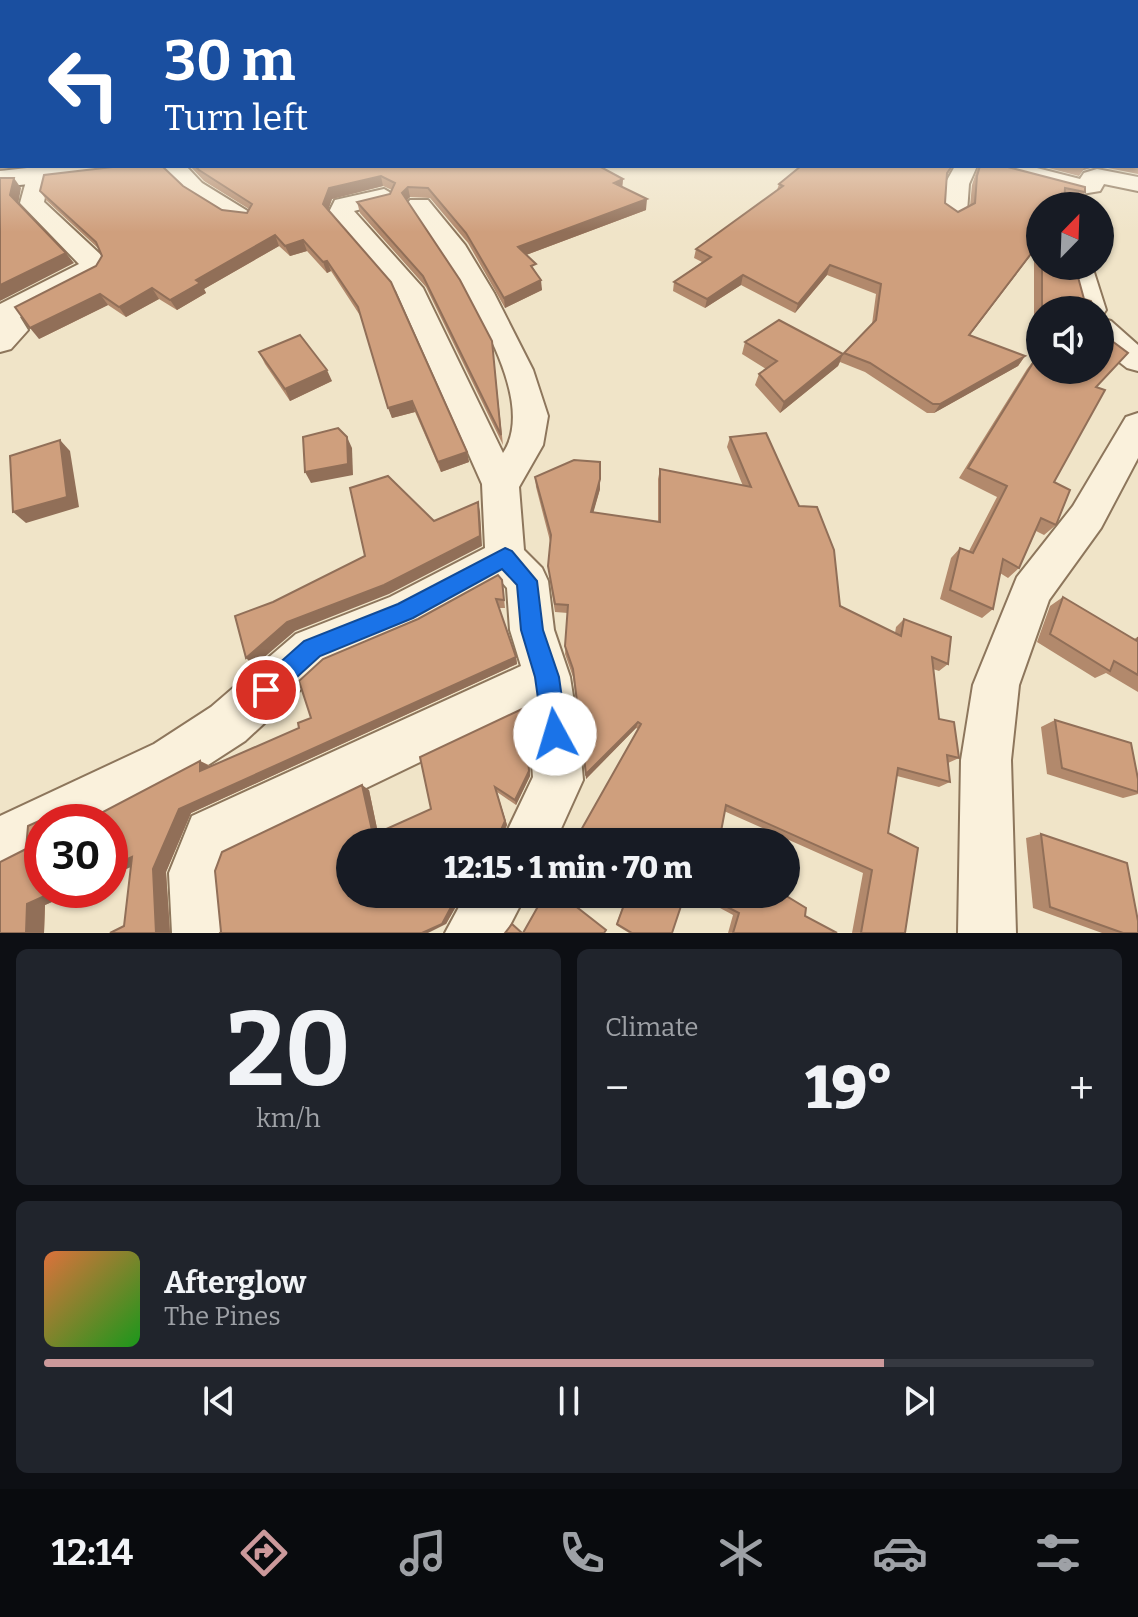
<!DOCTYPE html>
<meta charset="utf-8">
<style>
:root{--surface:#171b24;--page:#20242c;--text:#f1f3f6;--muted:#9ea1a6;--line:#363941;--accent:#cc999b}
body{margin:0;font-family:Bitter,serif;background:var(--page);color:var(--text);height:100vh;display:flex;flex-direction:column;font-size:30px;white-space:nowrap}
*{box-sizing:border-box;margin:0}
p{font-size:26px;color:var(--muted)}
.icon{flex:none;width:44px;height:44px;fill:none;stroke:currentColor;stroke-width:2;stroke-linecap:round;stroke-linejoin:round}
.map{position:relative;height:933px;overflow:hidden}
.sheet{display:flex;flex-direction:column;gap:16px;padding:16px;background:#0d0f14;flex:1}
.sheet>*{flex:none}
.top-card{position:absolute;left:0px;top:0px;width:1138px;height:168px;box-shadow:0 2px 6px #0004;background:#1a4fa0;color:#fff;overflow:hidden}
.needle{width:52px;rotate:23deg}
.fabs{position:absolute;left:1026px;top:192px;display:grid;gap:16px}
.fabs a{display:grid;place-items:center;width:88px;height:88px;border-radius:50%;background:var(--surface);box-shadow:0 2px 6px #0004;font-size:40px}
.speed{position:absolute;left:24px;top:804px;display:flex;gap:16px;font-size:40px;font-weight:700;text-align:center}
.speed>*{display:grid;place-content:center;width:104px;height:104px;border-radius:50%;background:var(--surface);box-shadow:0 2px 6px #0004;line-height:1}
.speed .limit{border:12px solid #d22;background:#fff;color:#111}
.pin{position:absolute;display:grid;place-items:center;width:68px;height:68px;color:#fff;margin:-34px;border:4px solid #fff;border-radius:50%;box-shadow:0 2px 8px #0007}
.me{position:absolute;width:88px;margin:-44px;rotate:354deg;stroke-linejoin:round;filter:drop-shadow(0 0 6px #0008)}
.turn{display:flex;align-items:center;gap:28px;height:168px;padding:0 32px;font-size:36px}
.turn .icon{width:104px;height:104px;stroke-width:2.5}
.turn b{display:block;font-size:56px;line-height:68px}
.big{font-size:60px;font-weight:800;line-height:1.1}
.sheet .card{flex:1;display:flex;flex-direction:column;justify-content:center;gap:12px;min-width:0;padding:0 28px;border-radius:12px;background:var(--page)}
.sheet .dial{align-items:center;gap:0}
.dial b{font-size:104px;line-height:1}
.song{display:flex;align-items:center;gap:24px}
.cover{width:96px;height:96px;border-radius:12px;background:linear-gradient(135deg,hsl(20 70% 55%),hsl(120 70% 35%))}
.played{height:8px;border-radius:4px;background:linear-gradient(90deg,var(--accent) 80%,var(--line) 80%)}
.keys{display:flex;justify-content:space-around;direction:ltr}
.heat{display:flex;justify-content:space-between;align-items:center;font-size:44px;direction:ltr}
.sheet .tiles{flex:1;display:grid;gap:16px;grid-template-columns:1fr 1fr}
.card:last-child{grid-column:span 2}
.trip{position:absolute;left:336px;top:828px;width:464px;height:80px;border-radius:40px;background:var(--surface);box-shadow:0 2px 6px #0004;font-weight:800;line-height:80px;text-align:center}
.dock{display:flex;height:128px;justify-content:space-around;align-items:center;background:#090b0e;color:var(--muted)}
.dock .icon{width:56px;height:56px}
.dock .active{color:var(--accent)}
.dock b{font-size:36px;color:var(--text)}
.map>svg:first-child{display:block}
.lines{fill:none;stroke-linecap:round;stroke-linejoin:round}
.street-casing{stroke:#8d765c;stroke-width:4}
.secondary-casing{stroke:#6f573f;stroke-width:4}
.street{fill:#faf1dc;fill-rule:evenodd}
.secondary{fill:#faf1dc;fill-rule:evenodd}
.wall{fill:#b2896c}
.shaded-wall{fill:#916f58}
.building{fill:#cf9f7d;stroke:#916f58;stroke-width:2}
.route{fill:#1a73e8;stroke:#114b97;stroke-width:2}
</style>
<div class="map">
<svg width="1138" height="933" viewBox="0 0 1138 933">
<rect width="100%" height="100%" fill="#f0e4c8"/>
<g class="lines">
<!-- street casing -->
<g class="street-casing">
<g id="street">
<path d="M 163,166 L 186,166 L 202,183 L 254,215 L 251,220 C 224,227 178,187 163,166 Z"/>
<path d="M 955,166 L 977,166 L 969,184 L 967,212 L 955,219 L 943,212 L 945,184 Z"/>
<path d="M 992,166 L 1029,166 L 1080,179 L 1084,173 L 1097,169 L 1138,177 L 1138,191 L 1104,184 L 1100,191 L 1082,194 L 995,171 Z"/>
<path d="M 39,167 L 50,174 L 44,202 L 101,255 L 106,268 L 102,274 L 20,317 L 28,330 L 11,349 L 0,352 L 0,304 L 79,264 L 20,203 L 28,174 Z"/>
<path d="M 384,189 L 396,196 L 392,201 L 354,211 L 423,288 L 503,453 C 545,391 442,256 407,205 L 410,200 L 428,200 L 465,245 L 494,293 L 533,370 L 548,416 L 543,445 L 519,487 L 524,550 L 542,568 L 548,581 L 554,630 L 570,677 L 579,734 L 583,780 L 555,842 L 502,842 L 533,777 L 528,710 L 231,853 L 223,873 L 230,933 L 172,933 L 169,873 L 192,816 L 521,666 L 510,630 L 507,588 L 500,580 L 420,625 L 328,664 L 245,741 L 188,778 L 99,822 L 42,822 L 42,850 L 0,870 L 0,816 L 154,744 L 211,707 L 296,634 L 390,597 L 485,548 L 482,484 L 396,291 L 329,212 L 335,200 Z"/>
<path d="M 1066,266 L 1092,266 L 1106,310 L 1102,316 L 1100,310 L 1078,310 Z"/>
<path d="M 1100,318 L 1111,321 L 1138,345 L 1138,371 L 1127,368 L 1100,347 Z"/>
<path d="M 1138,413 L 1138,458 L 1101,528 L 1049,600 L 1019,685 L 1011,760 L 1016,933 L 958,933 L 961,760 L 973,685 L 1017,577 L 1073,506 L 1126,417 Z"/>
<path d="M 466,894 L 526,894 L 506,933 L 445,933 Z"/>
</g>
</g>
<!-- secondary casing -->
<g class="secondary-casing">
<path id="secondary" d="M 45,166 L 141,166 L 137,172 L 127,174 L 0,187 L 0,171 Z"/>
</g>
<!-- street -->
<use href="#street" class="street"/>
<!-- secondary -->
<use href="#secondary" class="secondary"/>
</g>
<!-- wall -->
<g class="wall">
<path d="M 1136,102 L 1138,102 L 1138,174 L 1098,166 L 1083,170 L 1079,176 L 1041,166 L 1136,166 Z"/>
<path d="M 190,166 L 599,166 L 623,179 L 622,187 L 646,210 L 526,255 L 537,274 L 542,290 L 505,308 L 468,243 L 430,198 L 410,197 L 407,200 L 492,341 L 503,445 L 426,287 L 360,213 L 357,202 L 390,194 L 392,190 L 383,186 L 332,199 L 328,209 L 467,452 L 469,462 L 441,472 L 415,412 L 392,418 L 361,317 L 331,271 L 327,273 L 307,251 L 290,256 L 279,246 L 204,289 L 206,293 L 177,310 L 159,299 L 126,317 L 108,305 L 39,339 L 96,266 L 102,256 L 99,249 L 47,201 L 40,191 L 183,186 L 222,210 L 247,213 L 249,209 L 204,181 Z"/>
<path d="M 953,166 L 947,176 L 945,203 L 958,212 L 970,206 L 972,185 L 978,166 L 1004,166 L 1085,192 L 1079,201 L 1064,198 L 1040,206 L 1040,243 L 970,335 L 1025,356 L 1018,366 L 934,413 L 927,413 L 865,372 L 840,362 L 838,366 L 780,413 L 755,385 L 759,374 L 766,369 L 742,354 L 745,342 L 843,354 L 872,324 L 876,294 L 827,275 L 795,313 L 741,285 L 705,308 L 673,291 L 674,282 L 702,262 L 694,258 L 696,249 L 777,190 L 779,184 Z"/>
<path d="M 1040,253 L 1040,266 L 1072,266 L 1073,276 L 1084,299 L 1095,310 L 1040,310 L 1040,370 L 1096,387 L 1054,482 L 1056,525 L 1044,535 L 1036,531 L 1019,568 L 1008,578 L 1000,573 L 993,609 L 982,618 L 940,599 L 951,558 L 960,548 L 969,551 L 997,497 L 959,478 L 1027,369 L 1034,360 L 1034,262 Z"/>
<path d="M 259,352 L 332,381 L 290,401 L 265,364 Z"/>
<path d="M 730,437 L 840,606 L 895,633 L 896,627 L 904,619 L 948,664 L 939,671 L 933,669 L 939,719 L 959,758 L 948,763 L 950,782 L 939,787 L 897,776 L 888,833 L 905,933 L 852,933 L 863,873 L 724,811 L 719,842 L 576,842 L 576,839 L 638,729 L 636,728 L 586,779 L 573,677 L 565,654 L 568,613 L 555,612 L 549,575 L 550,541 L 536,487 L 535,477 L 600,479 L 600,489 L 593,512 L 658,522 L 658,479 L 660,469 L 743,486 L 727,447 Z"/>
<path d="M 502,580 L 505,608 L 499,608 L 516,657 L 517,664 L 191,813 L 166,872 L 170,933 L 110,933 L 124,926 L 131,867 L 110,876 L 42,890 L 79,890 L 45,905 L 44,933 L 0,933 L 86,821 L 200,761 L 211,766 L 299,728 L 418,619 Z"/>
<path d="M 1063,597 L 1134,639 L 1138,637 L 1138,692 L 1106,673 L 1095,678 L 1037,642 L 1050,606 Z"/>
<path d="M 524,708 L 530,776 L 516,805 L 497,792 L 507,825 L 500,840 L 350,894 L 463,894 L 446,924 L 220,933 L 369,790 L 378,833 L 431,809 Z"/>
<path d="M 1055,720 L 1138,792 L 1138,794 L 1123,798 L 1047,774 L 1041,727 Z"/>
<path d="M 1041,834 L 1138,933 L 1102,933 L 1033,908 L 1026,838 Z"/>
<path d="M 627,894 L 685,894 L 672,933 L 629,933 L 616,925 Z"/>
<path d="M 694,894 L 783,894 L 805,916 L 837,933 L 728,933 L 733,915 Z"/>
</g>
<!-- shaded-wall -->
<g class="shaded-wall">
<path d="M 2,157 L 2,166 L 21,166 L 0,169 L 0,158 Z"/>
<path d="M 1085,166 L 1098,166 L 1083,170 L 1079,176 Z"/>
<path d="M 381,176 L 383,186 L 332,199 L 327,214 L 323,204 L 329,188 Z"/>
<path d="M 14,178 L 21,188 L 18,205 L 10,195 Z"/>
<path d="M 623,179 L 622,189 L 614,183 Z"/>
<path d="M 408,187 L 410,197 L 404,203 L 402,193 Z"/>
<path d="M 647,199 L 646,210 L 518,258 L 518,247 Z"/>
<path d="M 275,235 L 279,246 L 204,289 L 206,293 L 177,310 L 170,300 L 196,280 Z"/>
<path d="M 303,240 L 307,251 L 290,256 L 285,246 Z"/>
<path d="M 1040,242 L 1040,243 L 963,344 L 969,335 Z"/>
<path d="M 66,253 L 74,263 L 0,301 L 0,285 Z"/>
<path d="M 327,261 L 331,271 L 327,273 L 323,262 Z"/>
<path d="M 830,265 L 827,275 L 795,313 L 798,304 Z"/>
<path d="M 743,275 L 741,285 L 705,308 L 707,299 Z"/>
<path d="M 541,280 L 542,290 L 505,308 L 504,298 Z"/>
<path d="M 152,288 L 159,299 L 126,317 L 119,307 Z"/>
<path d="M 100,294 L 108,305 L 39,339 L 30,328 Z"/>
<path d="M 843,354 L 838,366 L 780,413 L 784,402 Z"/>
<path d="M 1025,356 L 1018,366 L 934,413 L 940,404 Z"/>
<path d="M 327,370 L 332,381 L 290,401 L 285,389 Z"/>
<path d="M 412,401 L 415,412 L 392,418 L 388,408 Z"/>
<path d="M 347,437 L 352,448 L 353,475 L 311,483 L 305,472 Z"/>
<path d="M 60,440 L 70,451 L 79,507 L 26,523 L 13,512 Z"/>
<path d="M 467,452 L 469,462 L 441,472 L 438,462 Z"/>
<path d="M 600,479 L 600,489 L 591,521 L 591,512 Z"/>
<path d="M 478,502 L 480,512 L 482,546 L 389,594 L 295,631 L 254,666 L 246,658 L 287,622 Z"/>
<path d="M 516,657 L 517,664 L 191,813 L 166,872 L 170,933 L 156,933 L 153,869 L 179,809 Z"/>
<path d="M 524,708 L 530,776 L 516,805 L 515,800 Z"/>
<path d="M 638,722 L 636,728 L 586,779 L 586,774 Z"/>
<path d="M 200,761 L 211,767 L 200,771 Z"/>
<path d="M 362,785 L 369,790 L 379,838 L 373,835 Z"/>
<path d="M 495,787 L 507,825 L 499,842 L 497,839 Z"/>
<path d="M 132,857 L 146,860 L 110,876 L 110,867 Z"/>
<path d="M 58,890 L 79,890 L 45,905 L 44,933 L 26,933 L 27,904 Z"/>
<path d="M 458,894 L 463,894 L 446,924 L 428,933 L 422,933 Z"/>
</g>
<!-- building -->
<g class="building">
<path d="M 0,102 L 2,102 L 2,157 L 0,158 Z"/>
<path d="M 1136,102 L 1138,102 L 1138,164 L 1136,163 Z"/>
<path d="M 121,166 L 162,166 L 183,186 L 222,210 L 247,213 L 252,204 L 199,170 L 195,166 L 599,166 L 623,179 L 614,183 L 647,199 L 518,247 L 536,264 L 531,266 L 541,280 L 504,298 L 466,233 L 428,188 L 408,187 L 402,193 L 460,280 L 492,341 L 501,435 L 423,276 L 357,202 L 390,194 L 395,183 L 381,176 L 329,188 L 323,204 L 391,282 L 467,452 L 438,462 L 412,401 L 388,408 L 358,307 L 327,261 L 323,262 L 303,240 L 285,246 L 275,235 L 196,280 L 200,283 L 170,300 L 152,288 L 119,307 L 100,294 L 30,328 L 15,307 L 96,266 L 102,256 L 96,242 L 40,191 L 44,175 Z"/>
<path d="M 801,166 L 952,166 L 947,173 L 945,203 L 958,212 L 975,203 L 977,176 L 980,166 L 1004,166 L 1085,187 L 1085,192 L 1065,188 L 1064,206 L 1040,206 L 1040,242 L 969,335 L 1025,356 L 940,404 L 933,404 L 870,363 L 844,353 L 876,320 L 881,284 L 830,265 L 798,304 L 743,275 L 707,299 L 674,282 L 711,257 L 696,249 L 783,186 L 779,184 Z"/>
<path d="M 0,178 L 14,178 L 10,195 L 66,253 L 0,285 Z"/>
<path d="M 1042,266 L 1072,266 L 1073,276 L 1078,277 L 1084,299 L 1091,301 L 1095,310 L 1042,310 Z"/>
<path d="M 779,320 L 843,354 L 784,402 L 759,374 L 777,361 L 745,342 Z"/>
<path d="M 1100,322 L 1101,325 L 1107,327 L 1108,338 L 1128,353 L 1096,387 L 1105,390 L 1054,482 L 1070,490 L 1056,525 L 1041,518 L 1019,568 L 1003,559 L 993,609 L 950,590 L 960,548 L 973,553 L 1007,486 L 968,468 L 1036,358 L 1040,359 L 1040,370 L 1100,370 Z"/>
<path d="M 300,335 L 327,370 L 285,389 L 259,352 Z"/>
<path d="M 338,428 L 347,437 L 348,464 L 305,472 L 303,437 Z"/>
<path d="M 766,433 L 799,506 L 817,507 L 834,550 L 840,606 L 901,636 L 904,619 L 951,637 L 948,664 L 932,657 L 939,719 L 954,722 L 959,758 L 947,755 L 950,782 L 898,768 L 888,833 L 918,848 L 905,933 L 861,933 L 872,870 L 726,805 L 719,842 L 580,842 L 576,839 L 641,724 L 638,722 L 586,774 L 573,669 L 565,646 L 568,605 L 555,604 L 548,566 L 551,535 L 535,477 L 574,460 L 600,462 L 600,479 L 591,512 L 660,522 L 660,469 L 751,487 L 730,437 Z"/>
<path d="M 60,440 L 67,497 L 13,512 L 10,456 Z"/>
<path d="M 388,476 L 434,521 L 478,502 L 480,536 L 384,585 L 287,622 L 246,658 L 235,616 L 273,602 L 365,556 L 350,488 Z"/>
<path d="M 498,575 L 502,580 L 504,600 L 496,599 L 516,657 L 179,809 L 153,869 L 156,933 L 110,933 L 124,926 L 132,857 L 110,867 L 110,822 L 42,822 L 42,890 L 58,890 L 27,904 L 26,933 L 0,933 L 0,862 L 26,849 L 28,826 L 39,821 L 86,821 L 200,761 L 200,771 L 299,728 L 298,723 L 311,718 L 299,681 L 323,659 L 418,619 Z"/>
<path d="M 1063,597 L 1137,641 L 1138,637 L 1138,675 L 1114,661 L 1110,671 L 1050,634 Z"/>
<path d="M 524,708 L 529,771 L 515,800 L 495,787 L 505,821 L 497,839 L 511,842 L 350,842 L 350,894 L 458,894 L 442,924 L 422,933 L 220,933 L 221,932 L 215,871 L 222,852 L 362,785 L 373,835 L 431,809 L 420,757 Z"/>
<path d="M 1055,720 L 1131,743 L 1138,779 L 1138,792 L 1062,768 Z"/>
<path d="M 1041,834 L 1127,863 L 1138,921 L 1138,933 L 1123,933 L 1050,907 Z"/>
<path d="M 545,894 L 560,894 L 606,930 L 604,933 L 523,933 Z"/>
<path d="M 628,894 L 685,894 L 672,933 L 632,933 L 617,924 Z"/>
<path d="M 702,894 L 783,894 L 806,908 L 805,916 L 837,933 L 733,933 L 739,913 Z"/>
<path d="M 512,924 L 522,933 L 505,933 Z"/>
</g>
<!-- sky -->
<linearGradient id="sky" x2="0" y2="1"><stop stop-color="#8fbad6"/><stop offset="0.44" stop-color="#f8f3e6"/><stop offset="1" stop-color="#f8f3e6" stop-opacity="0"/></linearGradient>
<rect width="1138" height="232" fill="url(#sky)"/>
<!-- route -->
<path class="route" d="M 505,548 L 512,551 L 537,581 L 543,630 L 559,677 L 567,734 L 563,743 L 555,747 L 546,743 L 543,734 L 535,677 L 521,630 L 517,585 L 502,569 L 413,618 L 320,656 L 274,698 L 266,702 L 258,698 L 254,690 L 258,682 L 304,641 L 398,604 Z"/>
</svg>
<div class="fabs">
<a><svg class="needle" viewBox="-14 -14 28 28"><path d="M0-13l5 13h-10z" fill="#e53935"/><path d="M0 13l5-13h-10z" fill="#9ea1a6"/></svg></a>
<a><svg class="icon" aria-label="sound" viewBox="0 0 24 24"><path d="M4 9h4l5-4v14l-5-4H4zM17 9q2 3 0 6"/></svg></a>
</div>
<div class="speed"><div class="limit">30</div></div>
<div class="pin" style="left:266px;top:690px;background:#d93025"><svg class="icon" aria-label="arrive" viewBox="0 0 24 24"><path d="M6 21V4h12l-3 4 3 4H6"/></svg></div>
<svg class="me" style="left:555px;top:734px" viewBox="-20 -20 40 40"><circle r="19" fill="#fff"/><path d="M0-13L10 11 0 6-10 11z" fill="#1a73e8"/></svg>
<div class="trip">12:15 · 1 min · 70 m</div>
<div class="top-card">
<div class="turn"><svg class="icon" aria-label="left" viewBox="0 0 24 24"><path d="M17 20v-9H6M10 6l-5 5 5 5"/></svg><div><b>30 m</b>Turn left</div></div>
</div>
</div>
<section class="sheet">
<div class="tiles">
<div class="card dial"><b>20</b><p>km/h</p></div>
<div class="card"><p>Climate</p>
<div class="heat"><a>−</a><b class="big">19°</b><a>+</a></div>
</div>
<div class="card">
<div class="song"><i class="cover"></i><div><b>Afterglow</b><p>The Pines</p></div></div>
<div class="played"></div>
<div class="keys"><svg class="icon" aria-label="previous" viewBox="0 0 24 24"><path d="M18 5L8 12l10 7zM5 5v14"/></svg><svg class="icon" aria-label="pause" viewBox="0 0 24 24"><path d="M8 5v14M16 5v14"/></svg><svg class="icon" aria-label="next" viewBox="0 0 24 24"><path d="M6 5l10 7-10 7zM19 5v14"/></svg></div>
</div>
</div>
</section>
<nav class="dock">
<b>12:14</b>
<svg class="icon active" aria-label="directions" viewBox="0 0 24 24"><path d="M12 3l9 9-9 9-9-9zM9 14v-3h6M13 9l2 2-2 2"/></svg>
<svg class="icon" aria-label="music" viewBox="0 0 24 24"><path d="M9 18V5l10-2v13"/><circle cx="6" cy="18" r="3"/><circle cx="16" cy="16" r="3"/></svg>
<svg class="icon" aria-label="phone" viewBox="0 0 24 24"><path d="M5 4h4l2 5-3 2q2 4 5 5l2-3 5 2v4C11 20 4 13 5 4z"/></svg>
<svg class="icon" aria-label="climate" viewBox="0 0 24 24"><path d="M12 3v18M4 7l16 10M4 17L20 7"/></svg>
<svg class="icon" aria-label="car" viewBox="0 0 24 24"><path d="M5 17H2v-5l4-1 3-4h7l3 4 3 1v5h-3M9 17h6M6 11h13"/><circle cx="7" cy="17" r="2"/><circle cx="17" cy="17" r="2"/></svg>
<svg class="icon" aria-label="filters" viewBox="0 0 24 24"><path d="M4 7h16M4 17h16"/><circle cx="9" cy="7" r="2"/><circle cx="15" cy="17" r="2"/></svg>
</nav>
